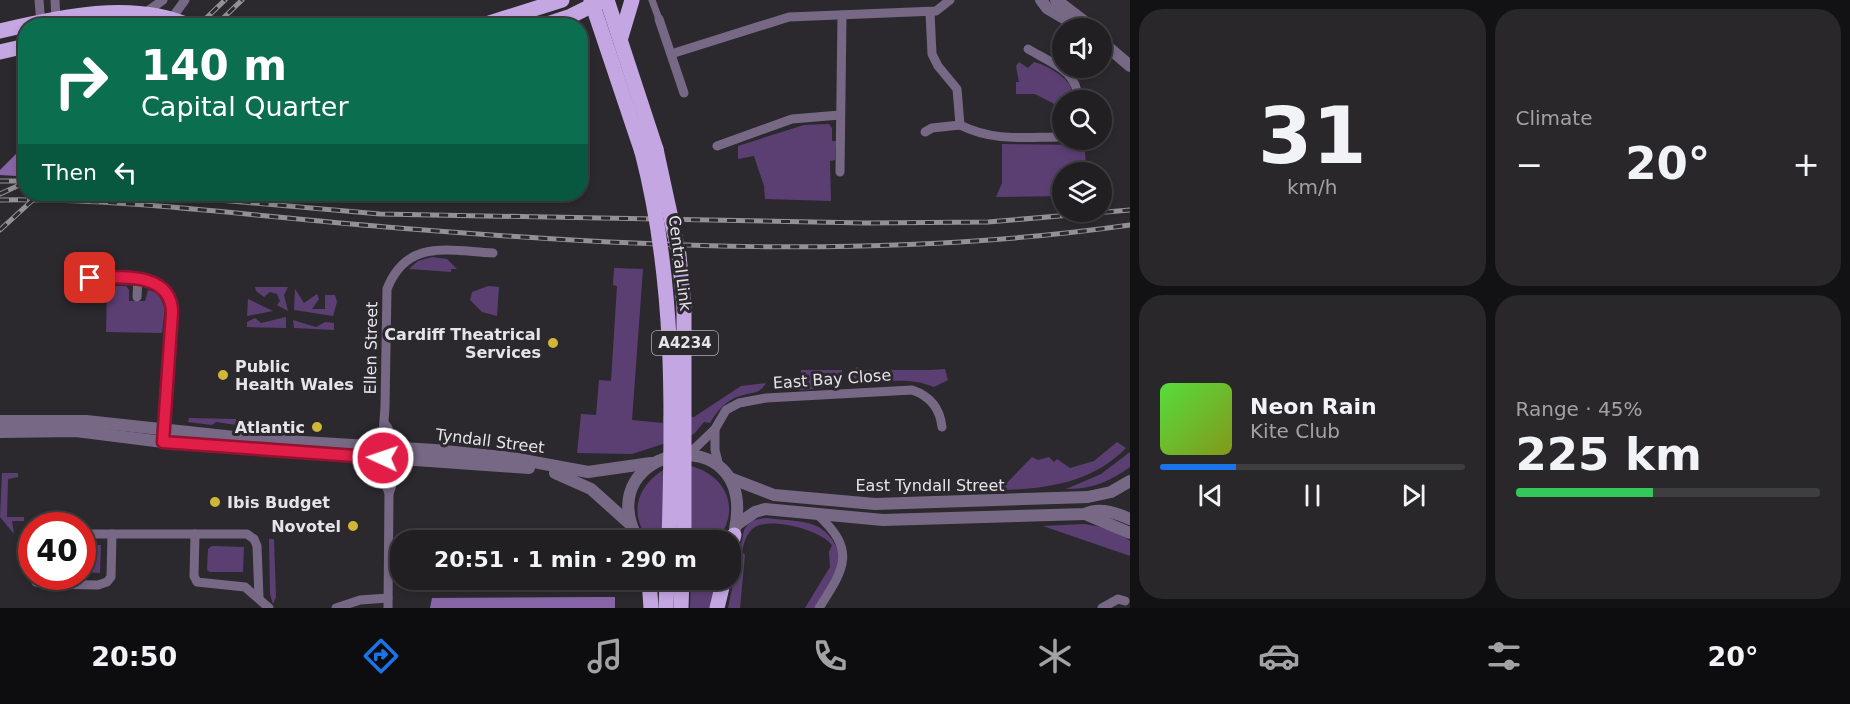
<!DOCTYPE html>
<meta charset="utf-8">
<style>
:root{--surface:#211f22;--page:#29272a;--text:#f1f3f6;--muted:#a2a2a5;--line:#3e3d40;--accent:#1a73e8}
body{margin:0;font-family:"DejaVu Sans",sans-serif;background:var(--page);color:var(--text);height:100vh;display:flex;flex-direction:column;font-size:22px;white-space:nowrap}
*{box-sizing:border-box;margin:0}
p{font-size:20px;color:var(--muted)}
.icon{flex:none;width:33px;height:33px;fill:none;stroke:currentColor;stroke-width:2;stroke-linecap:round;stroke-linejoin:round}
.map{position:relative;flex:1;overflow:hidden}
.panel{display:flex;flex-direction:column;gap:9px;padding:9px;background:#121113;width:720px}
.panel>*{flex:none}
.banner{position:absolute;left:18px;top:18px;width:570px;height:183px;border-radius:24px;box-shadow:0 3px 9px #0003,0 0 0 2px var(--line);background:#0b6e4f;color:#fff;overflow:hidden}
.buttons{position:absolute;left:1052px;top:18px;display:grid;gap:12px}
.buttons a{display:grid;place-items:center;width:60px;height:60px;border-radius:50%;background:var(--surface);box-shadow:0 3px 9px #0003,0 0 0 2px var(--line);font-size:30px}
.speed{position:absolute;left:18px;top:512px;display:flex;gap:12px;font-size:30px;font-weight:700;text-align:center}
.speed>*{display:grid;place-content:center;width:78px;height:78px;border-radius:50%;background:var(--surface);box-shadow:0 3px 9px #0003,0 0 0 2px var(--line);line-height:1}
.speed .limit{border:9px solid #d22;background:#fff;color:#111}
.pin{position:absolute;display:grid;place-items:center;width:51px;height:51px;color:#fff;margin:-26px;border-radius:12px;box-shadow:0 3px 9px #0006}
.me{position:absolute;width:66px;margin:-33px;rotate:273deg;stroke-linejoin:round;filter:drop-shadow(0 0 4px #0008)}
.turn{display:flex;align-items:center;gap:21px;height:126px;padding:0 24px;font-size:27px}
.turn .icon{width:78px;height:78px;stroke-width:2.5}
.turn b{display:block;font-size:42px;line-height:51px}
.then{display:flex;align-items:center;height:57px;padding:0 24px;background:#0003;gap:12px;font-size:22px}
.big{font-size:45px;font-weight:700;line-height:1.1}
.panel .card{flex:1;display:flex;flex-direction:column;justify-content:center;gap:9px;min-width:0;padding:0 21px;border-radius:24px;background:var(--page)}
.panel .dial{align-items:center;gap:0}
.dial b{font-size:78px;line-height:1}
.song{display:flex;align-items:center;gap:18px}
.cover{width:72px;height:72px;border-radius:9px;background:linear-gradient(135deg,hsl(110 70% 55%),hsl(70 70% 35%))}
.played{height:6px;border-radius:3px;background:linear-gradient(90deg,var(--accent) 25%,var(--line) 25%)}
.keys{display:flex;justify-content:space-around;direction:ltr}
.heat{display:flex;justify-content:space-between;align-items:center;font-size:33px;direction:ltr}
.charge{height:9px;border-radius:4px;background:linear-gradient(90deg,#34c759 45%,var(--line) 0)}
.panel .tiles{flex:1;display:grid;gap:9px;grid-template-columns:repeat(2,1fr)}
.trip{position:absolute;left:390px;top:530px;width:351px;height:60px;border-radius:24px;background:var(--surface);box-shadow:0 3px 9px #0003,0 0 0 2px var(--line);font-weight:700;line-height:60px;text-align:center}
.menu{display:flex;height:96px;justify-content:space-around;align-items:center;background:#0d0c0e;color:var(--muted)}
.menu .icon{width:42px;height:42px}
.menu .current{color:var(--accent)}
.menu b{font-size:27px;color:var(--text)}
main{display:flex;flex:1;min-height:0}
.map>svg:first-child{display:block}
.green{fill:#5b3f73}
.water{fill:#8865a7}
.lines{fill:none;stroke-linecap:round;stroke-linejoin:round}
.pedestrian{stroke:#776986;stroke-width:7}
.minor{stroke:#776986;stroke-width:9}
.tertiary{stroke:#776986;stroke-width:12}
.primary{stroke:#c4a6e2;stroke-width:15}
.rail-casing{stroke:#939195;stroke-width:5}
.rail{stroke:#2c292e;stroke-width:3;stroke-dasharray:9;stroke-linecap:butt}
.primary-bridge{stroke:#c4a6e2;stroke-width:15}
.route-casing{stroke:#92132f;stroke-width:15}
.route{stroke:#e11d48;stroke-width:10}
.poi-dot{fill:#d1b736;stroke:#2c292e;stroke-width:2}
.labels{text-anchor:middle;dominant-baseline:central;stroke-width:6;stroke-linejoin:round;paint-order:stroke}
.shield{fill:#2c292e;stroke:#aeacb0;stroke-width:1.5}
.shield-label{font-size:15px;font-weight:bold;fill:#e6e4e8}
.street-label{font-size:16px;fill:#e6e4e8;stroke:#2c292e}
.poi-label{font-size:16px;font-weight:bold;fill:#e6e4e8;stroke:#2c292e;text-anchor:end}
</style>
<main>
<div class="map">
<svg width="1130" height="608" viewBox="0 0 1130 608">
<rect width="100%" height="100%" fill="#2c292e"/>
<!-- green -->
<g class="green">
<path d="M 1019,62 L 1028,68 L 1034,62 C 1044,64 1066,76 1070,86 C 1072,91 1071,96 1071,100 L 1062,100 L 1062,108 L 1035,94 L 1016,94 L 1016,82 L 1019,82 L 1016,66 Z"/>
<path d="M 829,124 L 832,128 L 832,141 L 836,141 L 835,160 L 830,161 L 831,201 L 765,199 L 764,186 L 754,156 L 738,159 L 738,146 L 804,125 Z"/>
<path d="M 1002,144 L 1084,145 L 1087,172 L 1062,172 L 1062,196 L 996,197 L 1002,183 Z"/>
<path d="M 432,257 L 447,259 L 457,269 L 451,269 L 451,272 L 409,269 L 418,261 Z"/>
<path d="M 614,268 L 643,269 L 632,420 L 663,423 L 663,416 L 694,417 L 741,386 L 766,383 C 759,395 751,392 740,396 C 726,400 717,411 710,423 L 704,422 L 694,434 L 632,454 L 577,453 L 581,414 L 596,415 L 599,380 L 611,381 L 617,286 L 613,285 Z"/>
<path d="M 111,286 L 126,286 L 129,290 L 129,301 L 145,301 L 148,290 L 158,293 L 165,308 L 162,333 L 106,332 L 107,291 Z"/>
<path d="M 488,286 L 499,287 L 497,316 L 482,312 L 470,300 L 472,292 Z"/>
<path d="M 255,287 L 288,287 L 284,295 L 288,311 L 277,305 L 280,301 L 277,294 L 270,292 L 264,297 L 256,291 Z"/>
<path d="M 295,289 L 304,303 L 317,294 L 319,299 L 312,309 L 325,309 L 325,295 L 335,295 L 337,302 L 333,316 L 294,310 Z"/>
<path d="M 248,299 L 273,311 L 247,316 Z"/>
<path d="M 286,317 L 286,328 L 247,327 L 247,322 L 255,318 L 261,323 Z"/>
<path d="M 293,320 L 316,327 L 325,322 L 334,323 L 334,330 L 294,328 Z"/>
<path d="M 857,367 L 863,370 L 931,370 L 945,369 L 948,380 L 934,387 C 906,376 888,383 859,383 L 851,374 Z"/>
<path d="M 801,370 L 842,370 L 842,379 C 834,389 788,394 778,386 L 777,383 L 801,383 Z"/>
<path d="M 189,418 L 236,419 L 236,425 L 216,422 L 212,425 L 188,422 Z"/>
<path d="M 1117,442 L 1126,448 C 1092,483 1046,489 1000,490 L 1032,457 L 1038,460 L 1049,457 L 1054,462 L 1057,459 L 1070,468 L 1094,461 Z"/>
<path d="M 1130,452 L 1130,467 C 1109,482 1092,489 1066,489 L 1101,474 Z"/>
<path d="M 677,464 C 719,466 746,504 717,540 L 650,540 C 623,510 643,475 677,464 Z"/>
<path d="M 2,473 L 18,473 L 18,477 L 8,479 L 7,517 L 24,517 L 24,521 L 12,521 L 14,534 L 0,517 Z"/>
<path d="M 767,518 C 804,523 827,517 841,558 L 833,578 L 814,608 L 805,608 L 830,567 L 829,552 L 832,545 C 821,530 771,517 755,527 C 747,532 744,542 742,552 L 745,555 L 740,608 L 728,608 L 744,530 C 750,520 756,519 767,518 Z"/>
<path d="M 1084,524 C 1100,526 1117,531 1130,541 L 1130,556 L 1043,526 Z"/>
<rect x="433" y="529" width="51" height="11"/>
<path d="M 269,539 L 274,539 L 276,597 L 273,604 L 270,594 Z"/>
<path d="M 83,545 L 101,545 L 100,573 L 83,572 Z"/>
<path d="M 212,546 L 244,547 L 243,572 L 210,572 L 207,570 L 208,549 Z"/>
<path d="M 691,579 L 720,579 L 713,608 L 690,608 Z"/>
</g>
<!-- water -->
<g class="water">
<path d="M 25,145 L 25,171 L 16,176 L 0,175 L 0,170 Z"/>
<path d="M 598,597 L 615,597 L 615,608 L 430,608 L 432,598 Z"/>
</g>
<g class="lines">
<!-- pedestrian -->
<path class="pedestrian" d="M 652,0 L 659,19"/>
<!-- minor -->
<g class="minor">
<path d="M 39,0 L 41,24"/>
<path d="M 55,0 L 56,21"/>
<path d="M 930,12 L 932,54 L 938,66 L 957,89 L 960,125 C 994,142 1026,137 1062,137"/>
<path d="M 145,13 L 163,0"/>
<path d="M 659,19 L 684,93"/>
<path d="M 169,22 L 185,0"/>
<path d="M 1028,49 C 1051,63 1078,70 1078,100"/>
<path d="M 671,54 L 789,17 L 936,11 L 950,0"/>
<path d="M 925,132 L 932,128 L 960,125"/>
<path d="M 717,146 L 792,119 L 840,115"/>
<path d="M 840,172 L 842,15"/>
<path d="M 83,280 C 93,276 105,278 116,278 C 141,279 172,279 172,313 L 163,434"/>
<path d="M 137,297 L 138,279"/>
<path d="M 385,424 L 388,428 C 391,448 398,474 389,493 L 388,608"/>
<path d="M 715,429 L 715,450 L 719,466"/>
<path d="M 689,454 L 715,429 L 726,410 L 739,403 L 766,398 L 912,390 C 930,396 940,408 942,427"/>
<path d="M 389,493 C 376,465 384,434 385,406 C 386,367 386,328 387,289 C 407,238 449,251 493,253"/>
<path d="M 818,515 C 857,551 844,569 819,608"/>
<path d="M 82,534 L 247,534 L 254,539 L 257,546 L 259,598"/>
<path d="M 195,534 L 194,576 L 197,582 L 245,587 L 269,608"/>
<path d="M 34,576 L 36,582 L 45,584 L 98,585 L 107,582 L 111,577 L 112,534"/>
<path d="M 336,608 L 360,600 L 388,598"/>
<path d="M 1102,608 L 1118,599 L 1125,601"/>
</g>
<!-- tertiary -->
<g class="tertiary">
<path d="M 1041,0 L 1047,8 L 1081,28"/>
<path d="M 1056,0 L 1093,28"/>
<path d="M 1101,41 L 1130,66"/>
<path d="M 0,421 L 86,421 L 253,439 L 435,450 L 512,458 L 588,472 L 651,463"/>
<path d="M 0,432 L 76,431 L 163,442 L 529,468"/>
<path d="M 358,457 L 385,479"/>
<path d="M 555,473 L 591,489 L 630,524"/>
<path d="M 730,478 L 774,495 L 875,504 L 1088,497 L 1111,492 L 1130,481"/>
<path d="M 1085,514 L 1130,533"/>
<path d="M 736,525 L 755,512 L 765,509 L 883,520 L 1085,514 C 1098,507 1117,513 1130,519"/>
<path d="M 638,540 C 587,444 758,415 735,529"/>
</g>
<!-- primary -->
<g class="primary">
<path d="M 591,0 L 642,152"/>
<path d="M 607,0 L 656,149"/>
<path d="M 125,26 L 145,26"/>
<path d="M 480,26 L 562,0"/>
<path d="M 541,26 L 571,16 L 599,2"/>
<path d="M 0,31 C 59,17 133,0 190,26"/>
<path d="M 621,37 L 632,0"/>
<path d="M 0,52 L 26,46"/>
<path d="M 730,549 L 734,535"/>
<path d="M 649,579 L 651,608"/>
<path d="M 666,608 L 667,579"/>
<path d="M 681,608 L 682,579"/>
<path d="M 717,608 L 724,579"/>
</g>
<!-- rail casing -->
<g class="rail-casing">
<g id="rail">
<path d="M 198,26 L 225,0"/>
<path d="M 215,26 L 242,0"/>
<path d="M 0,181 L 24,181"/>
<path d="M 0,194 L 26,182"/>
<path d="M 152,194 L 380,214 L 866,223 L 988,222 L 1130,210"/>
<path d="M 0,200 C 129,198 257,217 386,227 C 632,247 884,260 1130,225"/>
<path d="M 0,230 L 36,197"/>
</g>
</g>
<!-- rail -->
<use href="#rail" class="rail"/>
<!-- primary-bridge -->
<g class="primary-bridge">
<path d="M 656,149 L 679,255 L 684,307 L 684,540"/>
<path d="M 642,152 C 675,280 673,409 669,540"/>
</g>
</g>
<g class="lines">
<!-- route casing -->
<g class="route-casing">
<path id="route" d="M 90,278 C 119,277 172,271 172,313 L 163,442 L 383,458"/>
</g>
<!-- route -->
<use href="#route" class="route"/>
</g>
<!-- markers -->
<g class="poi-dot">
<circle cx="553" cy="343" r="6"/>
<circle cx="223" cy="375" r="6"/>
<circle cx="317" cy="427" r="6"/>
<circle cx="215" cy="502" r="6"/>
<circle cx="353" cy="526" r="6"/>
</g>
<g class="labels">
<!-- shield labels -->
<rect class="shield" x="652" y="331" width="66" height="24" rx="4.5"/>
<g class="shield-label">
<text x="685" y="343">A4234</text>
</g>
<!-- street labels -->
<g class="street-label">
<text transform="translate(680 263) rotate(83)">Central Link</text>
<text transform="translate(371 348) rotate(-89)">Ellen Street</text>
<text transform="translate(832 379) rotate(-4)">East Bay Close</text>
<text transform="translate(490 441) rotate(7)">Tyndall Street</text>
<text x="930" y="485">East Tyndall Street</text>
</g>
<!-- poi labels -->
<g class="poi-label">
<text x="541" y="334">Cardiff Theatrical<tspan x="541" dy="18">Services</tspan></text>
<text x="235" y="366" text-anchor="start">Public<tspan x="235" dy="18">Health Wales</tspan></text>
<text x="305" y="427">Atlantic</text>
<text x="227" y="502" text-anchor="start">Ibis Budget</text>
<text x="341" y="526">Novotel</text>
</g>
</g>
</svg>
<div class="buttons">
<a><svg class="icon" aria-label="sound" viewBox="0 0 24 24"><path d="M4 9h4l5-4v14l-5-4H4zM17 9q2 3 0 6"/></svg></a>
<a><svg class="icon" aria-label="search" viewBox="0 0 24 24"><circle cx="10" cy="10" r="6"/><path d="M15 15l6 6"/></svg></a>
<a><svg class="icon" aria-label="layers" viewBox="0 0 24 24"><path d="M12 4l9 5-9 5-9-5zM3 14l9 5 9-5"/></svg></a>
</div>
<div class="speed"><div class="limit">40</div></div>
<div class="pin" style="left:90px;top:278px;background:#d93025"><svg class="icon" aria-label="arrive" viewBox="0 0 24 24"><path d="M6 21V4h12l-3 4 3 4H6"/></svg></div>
<svg class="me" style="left:383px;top:458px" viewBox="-20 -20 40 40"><circle r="17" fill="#e11d48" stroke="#fff" stroke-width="3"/><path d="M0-11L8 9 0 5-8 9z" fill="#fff"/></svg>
<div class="trip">20:51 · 1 min · 290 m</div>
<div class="banner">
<div class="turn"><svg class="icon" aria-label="right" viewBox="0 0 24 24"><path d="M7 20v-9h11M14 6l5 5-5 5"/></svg><div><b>140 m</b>Capital Quarter</div></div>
<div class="then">Then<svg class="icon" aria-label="left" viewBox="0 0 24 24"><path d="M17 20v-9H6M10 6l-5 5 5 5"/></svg></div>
</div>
</div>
<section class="panel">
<div class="tiles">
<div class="card dial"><b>31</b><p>km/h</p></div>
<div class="card"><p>Climate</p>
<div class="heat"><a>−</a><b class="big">20°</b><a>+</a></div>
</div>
<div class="card">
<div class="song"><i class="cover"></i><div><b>Neon Rain</b><p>Kite Club</p></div></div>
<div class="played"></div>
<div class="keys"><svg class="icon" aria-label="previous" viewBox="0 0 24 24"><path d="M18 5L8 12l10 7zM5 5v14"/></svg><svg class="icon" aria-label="pause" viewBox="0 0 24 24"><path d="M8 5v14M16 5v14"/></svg><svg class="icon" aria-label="next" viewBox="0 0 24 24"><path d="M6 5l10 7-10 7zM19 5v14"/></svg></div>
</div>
<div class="card"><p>Range · 45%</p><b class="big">225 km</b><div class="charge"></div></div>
</div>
</section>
</main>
<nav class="menu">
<b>20:50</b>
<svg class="icon current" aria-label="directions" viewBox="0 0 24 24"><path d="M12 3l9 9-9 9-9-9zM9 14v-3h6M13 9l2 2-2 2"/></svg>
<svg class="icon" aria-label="music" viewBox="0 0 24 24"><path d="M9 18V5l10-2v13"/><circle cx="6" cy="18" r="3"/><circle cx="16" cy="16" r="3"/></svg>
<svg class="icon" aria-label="phone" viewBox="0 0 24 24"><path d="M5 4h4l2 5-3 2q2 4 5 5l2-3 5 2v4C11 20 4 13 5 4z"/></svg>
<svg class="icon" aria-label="climate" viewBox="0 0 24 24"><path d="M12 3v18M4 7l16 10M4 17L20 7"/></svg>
<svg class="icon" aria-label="car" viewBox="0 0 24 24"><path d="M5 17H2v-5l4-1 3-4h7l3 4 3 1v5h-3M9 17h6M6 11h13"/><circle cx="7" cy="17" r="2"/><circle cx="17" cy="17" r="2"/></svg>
<svg class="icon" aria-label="filters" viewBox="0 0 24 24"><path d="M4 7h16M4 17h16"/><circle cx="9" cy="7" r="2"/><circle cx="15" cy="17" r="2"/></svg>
<b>20°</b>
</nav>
